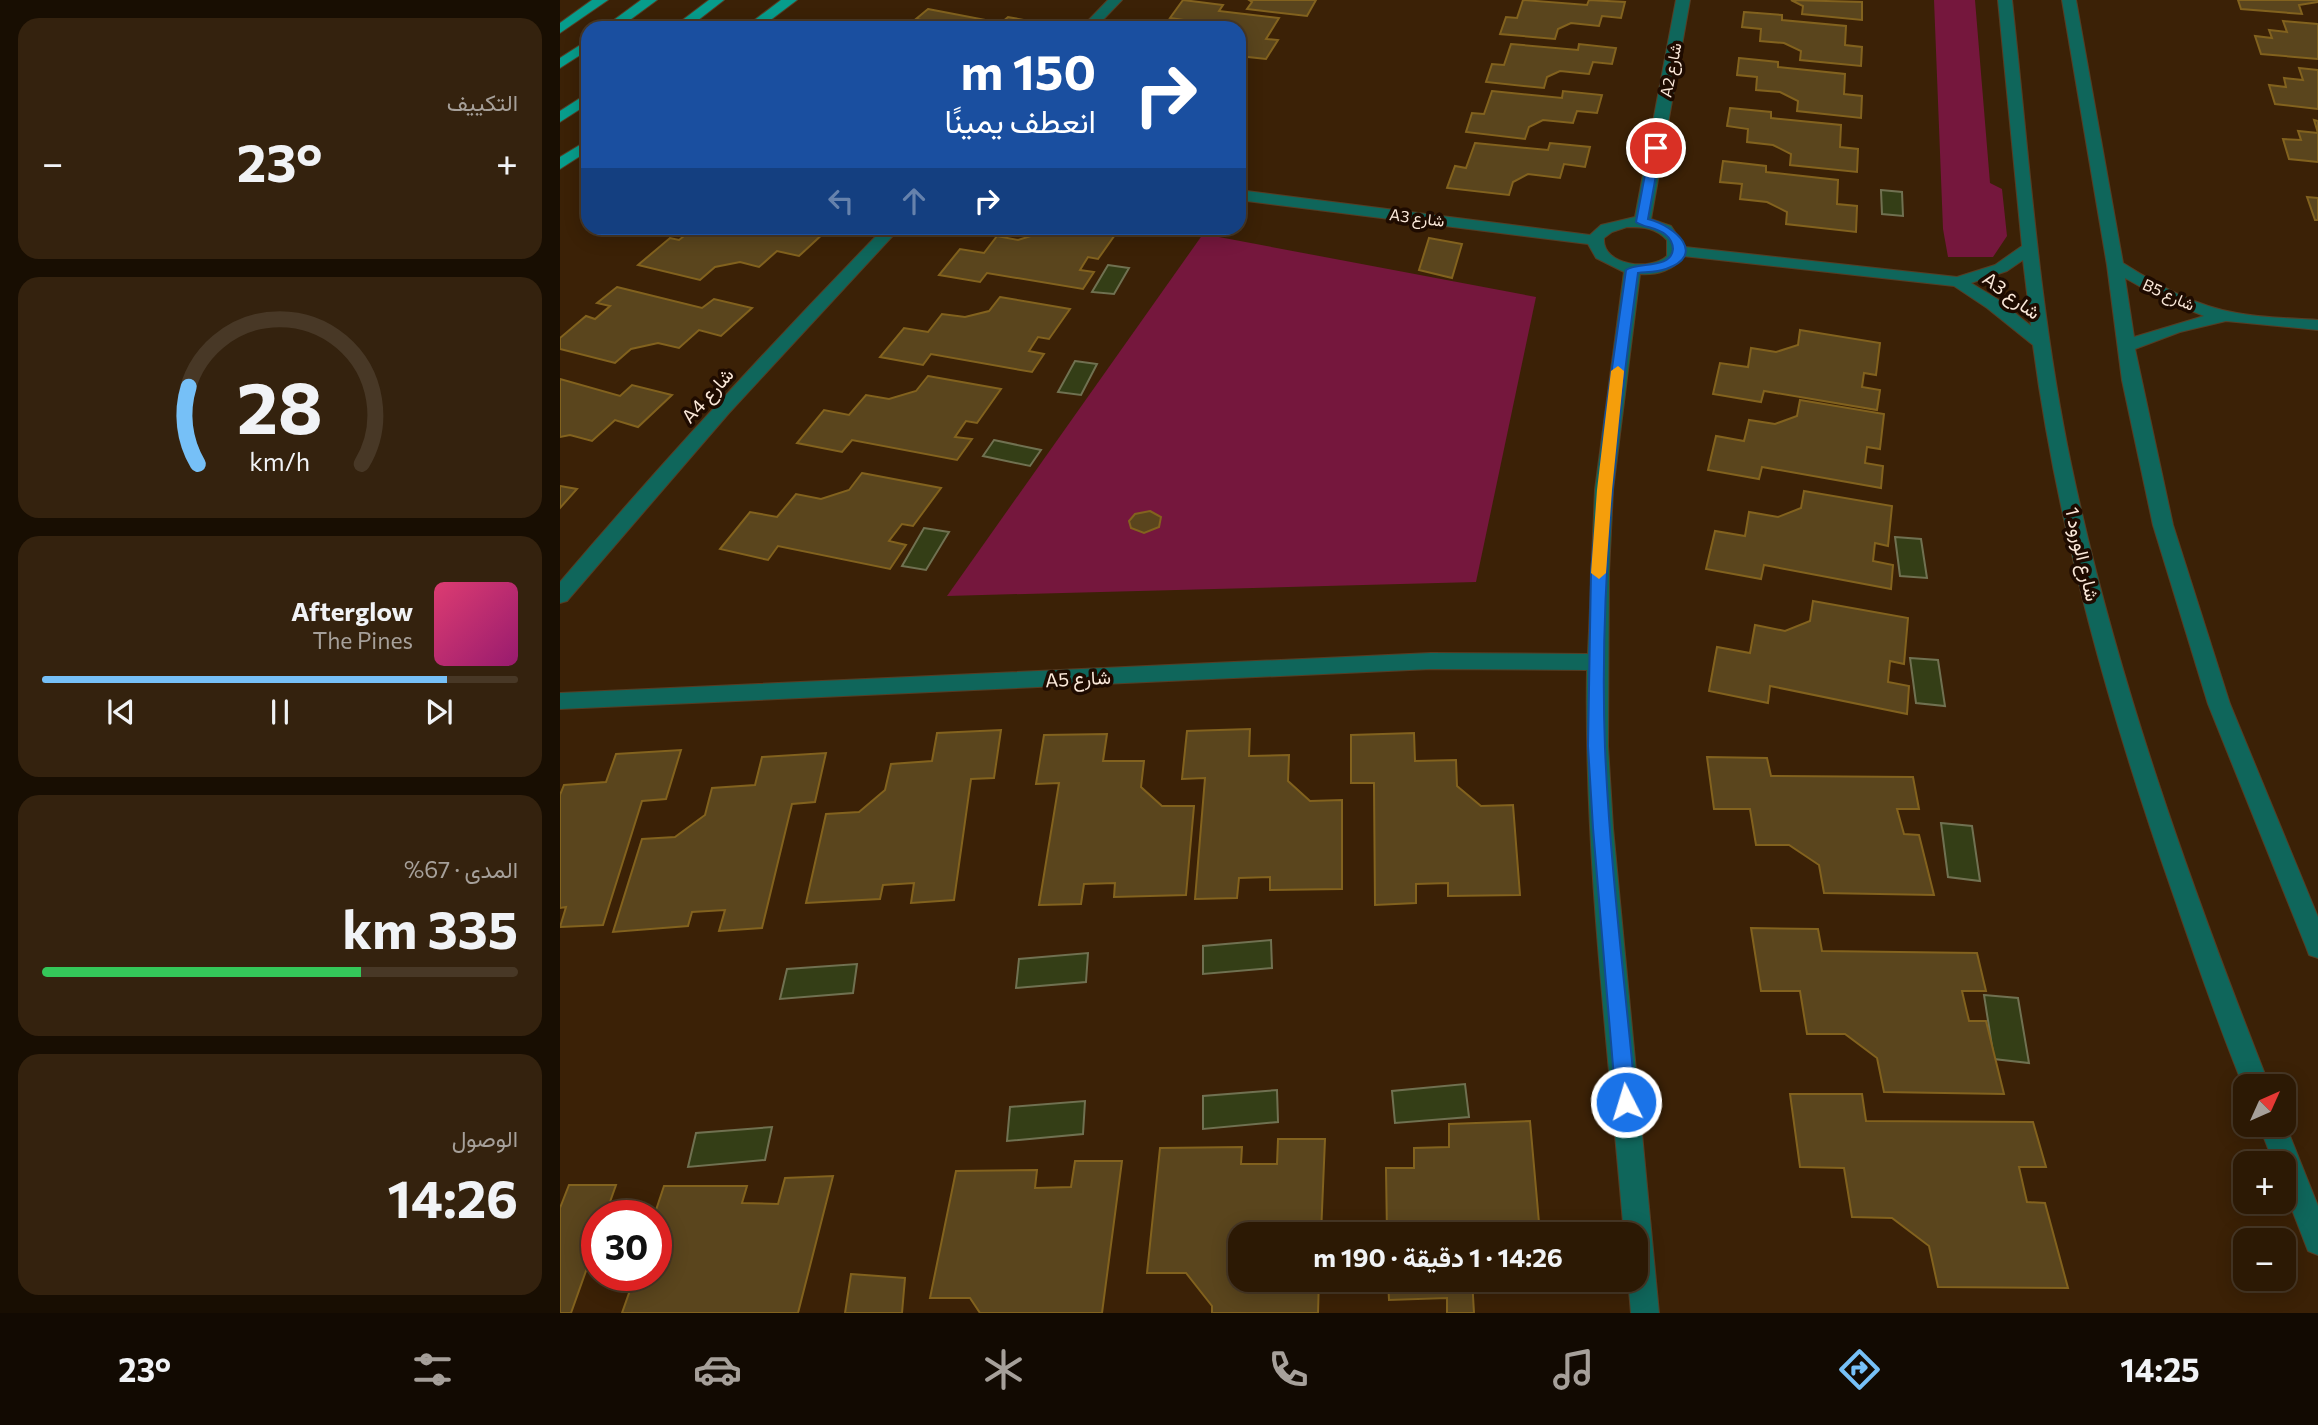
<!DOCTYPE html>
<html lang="ar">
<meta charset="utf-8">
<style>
:root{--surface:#2c1904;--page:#34220e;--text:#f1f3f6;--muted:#a6a09a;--line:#483826;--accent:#76c0f7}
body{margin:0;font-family:Commissioner,Vazirmatn,sans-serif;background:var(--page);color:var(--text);direction:rtl;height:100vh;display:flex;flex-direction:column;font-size:26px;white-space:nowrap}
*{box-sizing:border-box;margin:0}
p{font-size:23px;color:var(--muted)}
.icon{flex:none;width:38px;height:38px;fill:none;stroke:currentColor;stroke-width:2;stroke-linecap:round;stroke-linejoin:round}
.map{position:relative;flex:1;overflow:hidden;direction:ltr}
.sheet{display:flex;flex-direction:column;gap:18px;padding:18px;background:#180e02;width:560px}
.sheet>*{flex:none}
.top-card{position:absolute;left:21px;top:21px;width:665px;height:214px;border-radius:21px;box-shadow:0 4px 18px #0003,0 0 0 2px var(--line);direction:rtl;background:#1a4fa0;color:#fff;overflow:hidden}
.needle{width:46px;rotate:45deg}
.controls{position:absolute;left:1673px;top:1074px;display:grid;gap:14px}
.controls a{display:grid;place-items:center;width:63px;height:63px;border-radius:14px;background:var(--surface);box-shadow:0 4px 18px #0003,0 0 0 2px var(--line);font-size:35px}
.speed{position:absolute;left:21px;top:1200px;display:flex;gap:14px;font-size:35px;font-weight:700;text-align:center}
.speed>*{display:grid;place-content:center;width:91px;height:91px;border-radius:50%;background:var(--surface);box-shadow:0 4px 18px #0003,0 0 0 2px var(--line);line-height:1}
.speed .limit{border:10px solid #d22;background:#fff;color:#111}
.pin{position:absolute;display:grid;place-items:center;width:60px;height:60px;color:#fff;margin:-30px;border:4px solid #fff;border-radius:50%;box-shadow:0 2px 7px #0007}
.me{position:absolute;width:77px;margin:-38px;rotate:355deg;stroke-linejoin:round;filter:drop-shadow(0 0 5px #0008)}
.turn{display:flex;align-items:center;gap:24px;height:147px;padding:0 35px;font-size:32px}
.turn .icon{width:91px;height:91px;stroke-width:2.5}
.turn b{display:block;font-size:49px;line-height:60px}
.lanes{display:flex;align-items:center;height:66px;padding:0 35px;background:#0003;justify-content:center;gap:35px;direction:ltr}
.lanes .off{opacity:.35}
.big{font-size:52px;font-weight:700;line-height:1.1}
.sheet .card{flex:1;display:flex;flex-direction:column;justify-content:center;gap:10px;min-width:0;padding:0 24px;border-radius:21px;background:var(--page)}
.sheet .dial{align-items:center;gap:0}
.dial svg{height:182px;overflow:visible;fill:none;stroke:var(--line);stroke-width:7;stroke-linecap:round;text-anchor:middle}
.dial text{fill:var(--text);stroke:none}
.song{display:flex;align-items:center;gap:21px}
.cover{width:84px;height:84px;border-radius:10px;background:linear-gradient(135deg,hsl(340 70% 55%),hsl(320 70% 35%))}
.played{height:7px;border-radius:4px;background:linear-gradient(90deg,var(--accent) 85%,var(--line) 85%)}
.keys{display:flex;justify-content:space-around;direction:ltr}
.heat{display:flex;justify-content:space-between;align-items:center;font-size:38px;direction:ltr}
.charge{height:10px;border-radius:5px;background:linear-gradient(90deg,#34c759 67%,var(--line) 0)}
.trip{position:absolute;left:668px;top:1222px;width:420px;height:70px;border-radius:21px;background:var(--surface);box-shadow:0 4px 18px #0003,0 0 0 2px var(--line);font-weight:700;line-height:70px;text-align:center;direction:rtl}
.dock{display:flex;height:112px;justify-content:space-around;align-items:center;background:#120a02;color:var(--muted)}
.dock .icon{width:49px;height:49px}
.dock .selected{color:var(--accent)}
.dock b{font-size:32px;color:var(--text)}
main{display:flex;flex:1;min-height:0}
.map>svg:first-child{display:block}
.green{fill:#75173d}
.water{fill:#343e16;stroke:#707151;stroke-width:2}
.building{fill:#5a451d;stroke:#82621e;stroke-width:2}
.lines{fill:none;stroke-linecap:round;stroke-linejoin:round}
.minor-casing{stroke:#563d24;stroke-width:2}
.major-casing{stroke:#563d24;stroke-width:2}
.minor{fill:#0f665b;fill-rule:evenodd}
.major{fill:#079d8c;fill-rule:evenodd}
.route{fill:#1a73e8;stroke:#114b97;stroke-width:2}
.slow{fill:#f59e0b}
.labels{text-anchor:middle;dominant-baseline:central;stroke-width:7;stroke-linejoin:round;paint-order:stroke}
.far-street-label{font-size:16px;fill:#fbe9da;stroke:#1e0b00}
.street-label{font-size:19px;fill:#fbe9da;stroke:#1e0b00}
</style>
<main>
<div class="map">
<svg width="1758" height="1313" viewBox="0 0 1758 1313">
<rect width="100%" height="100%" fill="#3b2106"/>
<!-- green -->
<g class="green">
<path d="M 1374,0 L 1415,0 L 1430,183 L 1442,189 L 1447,236 L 1433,257 L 1388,257 L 1383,229 Z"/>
<path d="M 643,234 L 976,297 L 916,582 L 387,596 Z"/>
</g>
<!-- water -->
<g class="water">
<path d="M 1321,190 L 1342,192 L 1343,216 L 1322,214 Z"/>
<path d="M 548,265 L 569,268 L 554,294 L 532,292 Z"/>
<path d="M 515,361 L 537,364 L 521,395 L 498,392 Z"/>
<path d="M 434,440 L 481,450 L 470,466 L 423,456 Z"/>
<path d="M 364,528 L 389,532 L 366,570 L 342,566 Z"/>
<path d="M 1335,537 L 1361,539 L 1367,578 L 1340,576 Z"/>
<path d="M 1350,658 L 1378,660 L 1385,706 L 1356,703 Z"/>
<path d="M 1381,823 L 1412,826 L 1420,881 L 1388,877 Z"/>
<path d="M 711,940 L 712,968 L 643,974 L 643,946 Z"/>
<path d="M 528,953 L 526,982 L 456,988 L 459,959 Z"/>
<path d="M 297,964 L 293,993 L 220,999 L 227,969 Z"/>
<path d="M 1424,995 L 1458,998 L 1469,1063 L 1434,1059 Z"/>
<path d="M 905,1084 L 909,1117 L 835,1123 L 832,1091 Z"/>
<path d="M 717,1090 L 718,1122 L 643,1129 L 643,1096 Z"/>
<path d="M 525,1101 L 523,1134 L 447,1141 L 450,1107 Z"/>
<path d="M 212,1127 L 205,1160 L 128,1167 L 136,1133 Z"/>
</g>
<!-- building -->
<g class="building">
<path d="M 623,0 L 663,5 L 659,11 L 719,18 L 706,39 L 718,40 L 706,59 L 679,56 L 679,28 L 618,28 L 624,20 L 610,18 Z"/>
<path d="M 689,0 L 756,0 L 747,16 L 687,9 L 692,2 Z"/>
<path d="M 963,0 L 1027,5 L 1029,0 L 1065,2 L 1061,18 L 1042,16 L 1039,26 L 1011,23 L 998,29 L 995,39 L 940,34 L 946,17 L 957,18 Z"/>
<path d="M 1231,0 L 1302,2 L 1302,20 L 1242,14 L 1243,6 Z"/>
<path d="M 1678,0 L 1758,0 L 1758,2 L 1739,5 L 1742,14 L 1681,9 Z"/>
<path d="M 368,9 L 441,23 L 448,17 L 480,23 L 474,28 L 359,28 L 367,21 L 356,19 Z"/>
<path d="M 1184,12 L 1222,15 L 1222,20 L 1286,26 L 1285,45 L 1302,47 L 1301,66 L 1240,60 L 1241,51 L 1224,43 L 1200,41 L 1201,29 L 1182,27 Z"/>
<path d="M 1723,21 L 1758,24 L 1758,59 L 1701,54 L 1695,36 L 1712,38 L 1709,30 L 1727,32 Z"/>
<path d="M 951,44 L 1018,50 L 1019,44 L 1056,48 L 1052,64 L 1033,62 L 1029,74 L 1000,71 L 987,77 L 984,88 L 926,82 L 932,64 L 944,65 Z"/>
<path d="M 1179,58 L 1218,62 L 1218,67 L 1285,74 L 1284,94 L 1302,96 L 1301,118 L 1237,111 L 1238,101 L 1220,92 L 1196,90 L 1197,77 L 1177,75 Z"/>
<path d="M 1739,68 L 1758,70 L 1758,109 L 1715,104 L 1709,85 L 1726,87 L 1724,78 L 1743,80 Z"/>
<path d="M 932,91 L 1002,98 L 1003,91 L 1042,95 L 1037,113 L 1017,111 L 1013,123 L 983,120 L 969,127 L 965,139 L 906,132 L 912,113 L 924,114 Z"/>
<path d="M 1170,108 L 1211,112 L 1211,118 L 1281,125 L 1280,147 L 1298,149 L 1297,172 L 1230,165 L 1231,154 L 1213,145 L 1187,142 L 1188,129 L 1167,126 Z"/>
<path d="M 1754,120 L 1758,121 L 1758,162 L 1729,159 L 1723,139 L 1741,140 L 1738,131 L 1758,133 Z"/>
<path d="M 915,143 L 988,150 L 990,143 L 1030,147 L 1025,167 L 1004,164 L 1000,178 L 968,174 L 953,182 L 949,195 L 887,188 L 895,166 L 906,168 Z"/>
<path d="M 1163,161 L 1206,166 L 1206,172 L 1278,180 L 1277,204 L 1297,206 L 1296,232 L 1226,224 L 1227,212 L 1207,202 L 1180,199 L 1182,184 L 1160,182 Z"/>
<path d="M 1747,197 L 1758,198 L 1758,220 L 1755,220 Z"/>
<path d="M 126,228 L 205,228 L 220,231 L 224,228 L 251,228 L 266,231 L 239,256 L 217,251 L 199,267 L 180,262 L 155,267 L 140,280 L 78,265 L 110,238 L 119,240 L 133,229 Z"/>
<path d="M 485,228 L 528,228 L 557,232 L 538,259 L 528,257 L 520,270 L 534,272 L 523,289 L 427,273 L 420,282 L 379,275 L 400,249 L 424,253 L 437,236 L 458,240 L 481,233 Z"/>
<path d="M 869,238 L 902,244 L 892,278 L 859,270 Z"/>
<path d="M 57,287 L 142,308 L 154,299 L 192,308 L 161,336 L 139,330 L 119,348 L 98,343 L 71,349 L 55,363 L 0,349 L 0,338 L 26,316 L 35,319 L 50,306 L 37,303 Z"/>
<path d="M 440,297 L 510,309 L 489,339 L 478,337 L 469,351 L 484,354 L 472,372 L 371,354 L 363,365 L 320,357 L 344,328 L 368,332 L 382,314 L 405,317 L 429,311 Z"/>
<path d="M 1240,330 L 1320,343 L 1316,375 L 1304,373 L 1302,387 L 1320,390 L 1317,410 L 1204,391 L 1201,402 L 1153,394 L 1160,363 L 1188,367 L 1191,348 L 1216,352 L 1238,345 Z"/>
<path d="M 368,376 L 441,389 L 417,423 L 406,421 L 395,437 L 412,439 L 397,460 L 292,440 L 282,452 L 237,443 L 264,410 L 289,415 L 306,395 L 329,399 L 356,391 Z"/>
<path d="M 0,379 L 60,396 L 72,385 L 112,395 L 78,427 L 55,420 L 32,441 L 10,435 L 0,437 Z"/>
<path d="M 1240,400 L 1324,414 L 1320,449 L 1307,447 L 1305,463 L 1323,466 L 1321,488 L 1202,467 L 1199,479 L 1148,470 L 1156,436 L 1184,441 L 1189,420 L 1215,424 L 1237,416 Z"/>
<path d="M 302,473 L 381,488 L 353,526 L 342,524 L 329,541 L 346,545 L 330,569 L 218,546 L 208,560 L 160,549 L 190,512 L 217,517 L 236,494 L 261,499 L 289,490 Z"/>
<path d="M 0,486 L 17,489 L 0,508 Z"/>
<path d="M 1244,491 L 1332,506 L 1328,546 L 1315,543 L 1313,561 L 1333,565 L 1331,589 L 1204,565 L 1201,579 L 1146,569 L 1155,531 L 1185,536 L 1189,512 L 1218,517 L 1241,508 Z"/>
<path d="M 590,511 L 601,517 L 599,527 L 584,533 L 571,528 L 569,521 L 575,514 Z"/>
<path d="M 1253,601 L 1348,618 L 1344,664 L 1330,661 L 1328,682 L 1349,686 L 1347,714 L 1210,686 L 1208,703 L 1149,691 L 1157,647 L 1190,653 L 1195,625 L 1225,631 L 1250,621 Z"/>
<path d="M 690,729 L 689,756 L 729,755 L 728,781 L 750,801 L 782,800 L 782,889 L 710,890 L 710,877 L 679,878 L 677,898 L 635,899 L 645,778 L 622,779 L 627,731 Z"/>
<path d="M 441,730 L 434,778 L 411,779 L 394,900 L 351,903 L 354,883 L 323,885 L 320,899 L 246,903 L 266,814 L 299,812 L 325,790 L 331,764 L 372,761 L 377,733 Z"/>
<path d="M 854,733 L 855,761 L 896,760 L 897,786 L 921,806 L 953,805 L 960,895 L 888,896 L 888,883 L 856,884 L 856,903 L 815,905 L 814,783 L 791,783 L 791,735 Z"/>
<path d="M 547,734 L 543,761 L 584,761 L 581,787 L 602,806 L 634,806 L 626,895 L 554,897 L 555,883 L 524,884 L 521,904 L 479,905 L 499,783 L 476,784 L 484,735 Z"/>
<path d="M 121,750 L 106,799 L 82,801 L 43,925 L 0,927 L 6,907 L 0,908 L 0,795 L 4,785 L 46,782 L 56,754 Z"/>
<path d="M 266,753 L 255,802 L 232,804 L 202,928 L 159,931 L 165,910 L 132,912 L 128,926 L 53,932 L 82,839 L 115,837 L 145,815 L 152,788 L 195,785 L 202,757 Z"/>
<path d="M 1147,757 L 1207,758 L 1211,776 L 1353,777 L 1359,809 L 1337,809 L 1344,834 L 1359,835 L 1374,895 L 1264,893 L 1259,865 L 1229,845 L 1196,845 L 1190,809 L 1154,809 Z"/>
<path d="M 1191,928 L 1258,929 L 1262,951 L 1417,953 L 1426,991 L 1402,991 L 1409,1021 L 1426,1021 L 1444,1094 L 1324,1092 L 1317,1058 L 1285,1034 L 1247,1034 L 1240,991 L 1201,991 Z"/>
<path d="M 1230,1094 L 1302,1094 L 1306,1121 L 1473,1122 L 1486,1167 L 1459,1167 L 1467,1202 L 1485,1203 L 1508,1288 L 1378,1287 L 1369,1246 L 1332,1218 L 1292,1217 L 1284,1168 L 1240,1167 Z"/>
<path d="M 970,1121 L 980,1234 L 827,1234 L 826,1168 L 854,1168 L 854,1148 L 889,1147 L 889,1124 Z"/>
<path d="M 718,1139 L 765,1139 L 761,1234 L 681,1234 L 681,1279 L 759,1279 L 758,1313 L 652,1313 L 652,1306 L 626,1273 L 587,1273 L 600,1148 L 682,1147 L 681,1164 L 717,1164 Z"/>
<path d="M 515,1161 L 562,1161 L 542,1313 L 420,1313 L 410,1298 L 370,1298 L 396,1171 L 477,1170 L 475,1188 L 511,1187 Z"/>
<path d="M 273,1176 L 238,1313 L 62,1313 L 75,1276 L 96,1276 L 96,1216 L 94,1216 L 104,1186 L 187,1186 L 182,1203 L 218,1204 L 225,1178 Z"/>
<path d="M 9,1185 L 56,1185 L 45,1216 L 37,1216 L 37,1240 L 11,1313 L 0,1313 L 0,1208 Z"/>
<path d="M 291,1274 L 345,1278 L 342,1313 L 285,1313 Z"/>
<path d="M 828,1279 L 912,1279 L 914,1313 L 887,1313 L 887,1298 L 829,1300 Z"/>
</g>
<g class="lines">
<!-- minor casing -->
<g class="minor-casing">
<g id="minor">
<path d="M 548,0 L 562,0 L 535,28 L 521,28 Z"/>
<path d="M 1116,0 L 1130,0 L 1091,219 L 1111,226 L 1125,247 L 1397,277 L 1435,265 L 1462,246 L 1438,0 L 1452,0 C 1469,155 1479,311 1511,464 C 1556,678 1630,884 1710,1087 L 1685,1087 L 1685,1090 C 1658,1025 1635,957 1612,891 C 1550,714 1498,532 1473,345 L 1427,308 L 1394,286 L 1123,256 C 1114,271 1096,275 1080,274 L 1053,490 L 1049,572 L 1048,746 L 1053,828 L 1099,1313 L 1071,1313 L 1068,1279 L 1076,1279 L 1076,1234 L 1064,1234 C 1048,1046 1024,858 1027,670 L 871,669 L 0,709 L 0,693 L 871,653 L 1028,654 L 1035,490 L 1064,272 L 1036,258 L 1028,244 L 679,200 L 679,190 L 1030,235 L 1041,225 L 1075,217 ZM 1067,227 C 1084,227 1096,228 1107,240 L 1107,256 C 1091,271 1042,266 1044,238 L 1052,232 ZM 1463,260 L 1471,326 L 1439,300 L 1411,283 L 1447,271 Z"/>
<path d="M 1502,0 L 1516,0 L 1563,263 C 1598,285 1635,306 1677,313 C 1703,318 1731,318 1758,320 L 1758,330 L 1666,321 L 1620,332 L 1575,349 L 1613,525 L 1670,704 L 1758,917 L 1758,958 L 1749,955 L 1746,947 L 1648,704 L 1593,525 L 1562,380 L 1547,265 ZM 1565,278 L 1602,299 L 1644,316 L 1574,337 Z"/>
<path d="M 324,228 L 340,228 L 169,413 L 7,601 L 0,603 L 0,582 C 104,460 212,343 324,228 Z"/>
<path d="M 1724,1121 L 1758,1206 L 1758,1255 L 1748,1251 L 1724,1189 L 1724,1164 L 1714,1164 L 1699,1125 L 1724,1125 Z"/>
</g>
</g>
<!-- major casing -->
<g class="major-casing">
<g id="major">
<path d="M 32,0 L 48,0 L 0,33 L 0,23 Z"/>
<path d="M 81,0 L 97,0 L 59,28 L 43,28 Z"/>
<path d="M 149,0 L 164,0 L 128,28 L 112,28 Z"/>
<path d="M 221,0 L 237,0 L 200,28 L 184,28 Z"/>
<path d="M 28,40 L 28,50 L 0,68 L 0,58 Z"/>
<path d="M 28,93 L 28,104 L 0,122 L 0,111 Z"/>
<path d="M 28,140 L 28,151 L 0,169 L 0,157 Z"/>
</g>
</g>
<!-- minor -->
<use href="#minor" class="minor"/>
<!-- major -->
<use href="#major" class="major"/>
</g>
<!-- route -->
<path class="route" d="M 1096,144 L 1101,148 L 1088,219 C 1116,226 1147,255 1106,269 C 1098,272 1087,272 1078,273 C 1056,430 1039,589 1045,748 C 1050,866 1065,984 1076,1102 L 1073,1108 L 1066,1111 L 1059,1108 L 1056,1102 L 1033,828 L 1028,746 L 1031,572 L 1045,417 L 1066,270 C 1077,261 1111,270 1113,249 C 1113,244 1110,238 1106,235 C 1097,227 1084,228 1076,222 L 1090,148 Z"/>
<!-- slow -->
<path class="slow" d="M 1058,366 L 1064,371 L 1052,490 L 1046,573 L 1039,579 L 1031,573 L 1037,490 L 1051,371 Z"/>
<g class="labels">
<!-- far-street labels -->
<g class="far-street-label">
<text transform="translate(1110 70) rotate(-79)">A2 شارع</text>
<text transform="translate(857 217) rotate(7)">A3 شارع</text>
<text transform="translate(1609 294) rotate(24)">B5 شارع</text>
</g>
<!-- street labels -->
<g class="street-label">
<text transform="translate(1452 295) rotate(36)">A3 شارع</text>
<text transform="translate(147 395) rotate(-48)">A4 شارع</text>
<text transform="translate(1523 554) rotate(77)">شارع الورود 1</text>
<text transform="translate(518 678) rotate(-3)">A5 شارع</text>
</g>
</g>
</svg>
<div class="controls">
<a><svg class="needle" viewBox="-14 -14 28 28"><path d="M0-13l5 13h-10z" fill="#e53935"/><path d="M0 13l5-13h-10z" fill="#a6a09a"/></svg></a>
<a>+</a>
<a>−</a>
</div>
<div class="speed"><div class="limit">30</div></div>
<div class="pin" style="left:1096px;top:148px;background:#d93025"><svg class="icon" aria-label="arrive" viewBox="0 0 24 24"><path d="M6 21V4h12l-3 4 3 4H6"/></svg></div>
<svg class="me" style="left:1066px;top:1102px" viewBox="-20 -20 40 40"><circle r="17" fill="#1a73e8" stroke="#fff" stroke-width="3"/><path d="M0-11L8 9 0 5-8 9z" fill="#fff"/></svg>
<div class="trip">14:26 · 1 دقيقة · 190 m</div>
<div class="top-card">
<div class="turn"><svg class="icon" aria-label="right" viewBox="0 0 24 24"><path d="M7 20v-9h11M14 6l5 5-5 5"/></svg><div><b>150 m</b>انعطف يمينًا</div></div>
<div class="lanes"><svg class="icon off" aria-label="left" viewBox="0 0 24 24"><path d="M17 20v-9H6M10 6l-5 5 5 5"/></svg><svg class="icon off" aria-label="ahead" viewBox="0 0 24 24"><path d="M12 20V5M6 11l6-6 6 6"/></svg><svg class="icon" aria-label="right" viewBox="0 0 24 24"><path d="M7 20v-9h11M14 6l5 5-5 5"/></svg></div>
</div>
</div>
<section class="sheet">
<div class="card"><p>التكييف</p>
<div class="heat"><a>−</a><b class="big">23°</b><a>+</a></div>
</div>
<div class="card dial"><svg viewBox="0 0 100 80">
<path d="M14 69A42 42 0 1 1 86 69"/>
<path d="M14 69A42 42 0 0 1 10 35" stroke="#76c0f7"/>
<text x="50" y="56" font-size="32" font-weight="700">28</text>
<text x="50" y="72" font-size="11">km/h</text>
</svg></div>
<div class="card">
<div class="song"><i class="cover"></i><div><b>Afterglow</b><p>The Pines</p></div></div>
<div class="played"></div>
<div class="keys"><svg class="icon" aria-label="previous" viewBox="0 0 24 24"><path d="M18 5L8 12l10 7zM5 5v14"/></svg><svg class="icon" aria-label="pause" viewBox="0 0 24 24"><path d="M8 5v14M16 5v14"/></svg><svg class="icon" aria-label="next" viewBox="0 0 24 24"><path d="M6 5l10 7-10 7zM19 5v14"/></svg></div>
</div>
<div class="card"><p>المدى · 67%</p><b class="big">335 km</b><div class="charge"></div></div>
<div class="card"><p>الوصول</p><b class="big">14:26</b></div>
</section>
</main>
<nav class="dock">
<b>14:25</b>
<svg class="icon selected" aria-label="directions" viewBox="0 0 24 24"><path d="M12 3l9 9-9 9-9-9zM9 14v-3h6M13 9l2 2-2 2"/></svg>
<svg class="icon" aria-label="music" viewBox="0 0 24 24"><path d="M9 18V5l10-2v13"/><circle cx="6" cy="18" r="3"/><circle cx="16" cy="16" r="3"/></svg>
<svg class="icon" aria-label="phone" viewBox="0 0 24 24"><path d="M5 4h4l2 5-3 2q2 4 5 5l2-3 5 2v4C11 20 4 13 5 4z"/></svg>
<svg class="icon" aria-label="climate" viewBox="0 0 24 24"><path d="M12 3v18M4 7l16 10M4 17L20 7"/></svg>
<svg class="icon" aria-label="car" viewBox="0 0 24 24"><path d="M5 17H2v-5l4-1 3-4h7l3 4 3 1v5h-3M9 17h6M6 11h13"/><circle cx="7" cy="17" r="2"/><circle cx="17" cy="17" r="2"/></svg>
<svg class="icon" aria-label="filters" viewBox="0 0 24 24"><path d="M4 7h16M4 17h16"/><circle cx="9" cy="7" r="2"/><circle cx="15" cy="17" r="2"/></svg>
<b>23°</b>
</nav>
